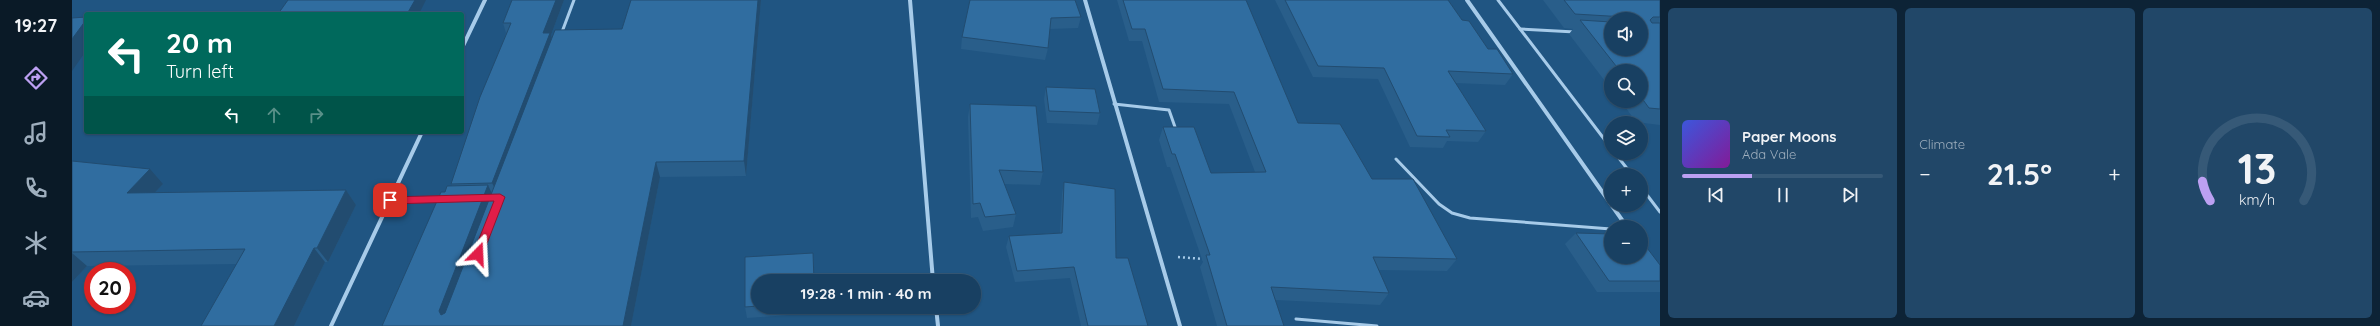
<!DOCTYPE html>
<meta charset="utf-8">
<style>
:root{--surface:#184062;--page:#214768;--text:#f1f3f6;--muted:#9fafbe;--line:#365977;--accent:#bca0f2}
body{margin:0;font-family:Quicksand,sans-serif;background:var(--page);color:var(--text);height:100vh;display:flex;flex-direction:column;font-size:15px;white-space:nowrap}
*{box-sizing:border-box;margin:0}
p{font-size:13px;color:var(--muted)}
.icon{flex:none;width:22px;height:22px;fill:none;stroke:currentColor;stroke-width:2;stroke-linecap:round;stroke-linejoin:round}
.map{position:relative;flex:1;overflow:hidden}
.side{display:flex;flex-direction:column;gap:8px;padding:8px;background:#0d2336;width:720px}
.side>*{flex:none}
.guide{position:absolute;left:12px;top:12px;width:380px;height:122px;border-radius:4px;box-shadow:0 1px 3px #0004,0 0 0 1px var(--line);background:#00695c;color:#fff;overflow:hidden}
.tools{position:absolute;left:1532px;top:12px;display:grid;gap:8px}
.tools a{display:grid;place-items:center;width:44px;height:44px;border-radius:50%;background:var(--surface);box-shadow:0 1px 3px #0004,0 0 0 1px var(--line);font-size:20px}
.speed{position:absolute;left:12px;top:262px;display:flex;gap:8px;font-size:20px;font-weight:700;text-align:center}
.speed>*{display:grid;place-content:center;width:52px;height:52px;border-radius:50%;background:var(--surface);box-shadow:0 1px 3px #0004,0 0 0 1px var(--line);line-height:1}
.speed .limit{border:6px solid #d22;background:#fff;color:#111}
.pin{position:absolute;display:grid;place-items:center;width:34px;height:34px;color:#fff;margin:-17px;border-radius:8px;box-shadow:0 2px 6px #0006}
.me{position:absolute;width:44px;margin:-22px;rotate:21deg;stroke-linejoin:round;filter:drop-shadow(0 0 3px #0008)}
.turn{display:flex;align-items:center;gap:14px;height:84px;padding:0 16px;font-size:18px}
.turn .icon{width:52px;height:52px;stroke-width:2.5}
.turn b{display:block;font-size:28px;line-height:34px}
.lanes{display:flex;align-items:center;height:38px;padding:0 16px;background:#0003;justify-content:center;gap:20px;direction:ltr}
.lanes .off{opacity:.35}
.big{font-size:30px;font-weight:700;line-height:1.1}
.side .tile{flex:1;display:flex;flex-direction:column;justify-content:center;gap:6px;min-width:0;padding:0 14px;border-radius:6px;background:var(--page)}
.side .dial{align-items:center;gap:0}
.dial svg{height:104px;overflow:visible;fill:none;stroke:var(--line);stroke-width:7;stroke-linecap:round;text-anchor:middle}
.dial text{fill:var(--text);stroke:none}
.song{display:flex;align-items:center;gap:12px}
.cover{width:48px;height:48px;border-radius:6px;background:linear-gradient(135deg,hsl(230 70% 55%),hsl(290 70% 35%))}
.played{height:4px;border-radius:2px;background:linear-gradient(90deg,var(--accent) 35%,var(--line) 35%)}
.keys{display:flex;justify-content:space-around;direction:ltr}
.heat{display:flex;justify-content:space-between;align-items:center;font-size:22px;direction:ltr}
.side .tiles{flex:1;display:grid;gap:8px;grid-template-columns:repeat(3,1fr)}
.trip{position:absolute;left:679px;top:274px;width:230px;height:40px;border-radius:20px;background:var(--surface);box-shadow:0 1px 3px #0004,0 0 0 1px var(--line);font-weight:700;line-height:40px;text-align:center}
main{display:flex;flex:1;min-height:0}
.menu{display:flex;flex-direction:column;width:72px;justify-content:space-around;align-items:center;background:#0a1a27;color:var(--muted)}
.menu .icon{width:28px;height:28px}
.menu .current{color:var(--accent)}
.menu b{font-size:18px;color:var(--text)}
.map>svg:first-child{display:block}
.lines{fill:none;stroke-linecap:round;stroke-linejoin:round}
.path{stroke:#a7cbe9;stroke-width:2.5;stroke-dasharray:2 3;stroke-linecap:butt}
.lane{stroke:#a7cbe9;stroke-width:3}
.street{stroke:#a7cbe9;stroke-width:4}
.wall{fill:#295e8a;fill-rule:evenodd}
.shaded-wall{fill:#224c70}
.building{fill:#306da0;stroke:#224c70}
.route{fill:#e11d48;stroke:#92132f}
</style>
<main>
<nav class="menu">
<b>19:27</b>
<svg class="icon current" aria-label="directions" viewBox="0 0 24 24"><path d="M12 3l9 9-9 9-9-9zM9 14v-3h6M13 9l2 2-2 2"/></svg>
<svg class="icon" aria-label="music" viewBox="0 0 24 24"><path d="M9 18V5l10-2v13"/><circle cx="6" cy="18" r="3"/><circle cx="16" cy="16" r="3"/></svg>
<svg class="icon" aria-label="phone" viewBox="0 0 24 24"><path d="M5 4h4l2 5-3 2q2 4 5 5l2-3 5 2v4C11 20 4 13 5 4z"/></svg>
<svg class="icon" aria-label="climate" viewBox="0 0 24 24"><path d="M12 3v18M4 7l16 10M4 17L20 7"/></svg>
<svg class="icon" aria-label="car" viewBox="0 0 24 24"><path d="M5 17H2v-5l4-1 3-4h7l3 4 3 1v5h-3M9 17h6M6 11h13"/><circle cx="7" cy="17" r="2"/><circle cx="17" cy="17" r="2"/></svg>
</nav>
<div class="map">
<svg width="1588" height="326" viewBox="0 0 1588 326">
<rect width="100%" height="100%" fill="#205582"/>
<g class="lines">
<!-- path -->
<path class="path" d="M 1106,257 L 1132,259"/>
<!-- lane -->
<g class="lane">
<path d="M 1426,0 L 1539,148"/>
<path d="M 1448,29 L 1503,32"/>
<path d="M 490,32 L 502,0"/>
<path d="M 1042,104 L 1097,110 L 1103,127"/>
<path d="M 1543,153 L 1560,175"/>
<path d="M 1324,159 L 1367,204 L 1380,213 L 1398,218 L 1539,229"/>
<path d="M 1569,187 L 1588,212"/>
<path d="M 318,200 L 370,199"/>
<path d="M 1224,319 L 1305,326"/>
</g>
<!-- street -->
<g class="street">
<path d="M 838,0 L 861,281"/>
<path d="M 1013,0 L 1108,326"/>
<path d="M 1395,0 L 1555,227"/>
<path d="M 390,48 L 413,0"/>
<path d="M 864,307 L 866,326"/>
<path d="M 259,326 L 350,132"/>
</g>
</g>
<!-- wall -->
<g class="wall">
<path d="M 440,0 L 492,0 L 479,35 L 480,39 L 550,29 L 559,0 L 689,0 L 674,176 L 588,177 L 559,326 L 373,192 L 380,186 L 379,184 L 434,33 L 431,23 Z"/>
<path d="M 898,0 L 1009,17 L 1006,28 L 978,29 L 976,48 L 973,60 L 889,49 L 890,37 Z"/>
<path d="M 1045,0 L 1174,0 L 1226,123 L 1300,179 L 1385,259 L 1375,271 L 1307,270 L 1317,293 L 1308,305 L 1203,300 L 1212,326 L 1145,326 L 1128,267 L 1131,262 L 1098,167 L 1095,167 L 1087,140 L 1091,127 L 1139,173 L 1183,172 L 1157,104 L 1087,102 L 1070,41 L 1057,41 Z"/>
<path d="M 1203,0 L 1376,0 L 1390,20 L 1416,49 L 1441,74 L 1433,85 L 1383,83 L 1414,131 L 1406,142 L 1375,141 L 1371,148 L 1338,147 L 1306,79 L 1241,77 Z"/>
<path d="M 1471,0 L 1588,0 L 1588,125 L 1564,122 L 1549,101 L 1569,101 L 1569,71 L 1539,71 L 1539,89 L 1497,34 L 1501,29 L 1492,28 ZM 1539,19 L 1569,19 L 1539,49 Z"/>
<path d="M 974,87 L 1028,113 L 1025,125 L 975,123 L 972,99 Z"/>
<path d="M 898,104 L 971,172 L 968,185 L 932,184 L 944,214 L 941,227 L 911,231 L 906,217 L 899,218 L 896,117 Z"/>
<path d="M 0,161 L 91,184 L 83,192 L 274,190 L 284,205 L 256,262 L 253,262 L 222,326 L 129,326 L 164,264 L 15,266 L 0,282 Z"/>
<path d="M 992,182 L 1044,258 L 1076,326 L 1009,326 L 998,278 L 943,282 L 934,247 L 937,236 L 988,233 L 990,194 Z"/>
<path d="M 1504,233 L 1588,265 L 1588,292 L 1525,292 L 1493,244 Z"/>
<path d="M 686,281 L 686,307 L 744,307 L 745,313 L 675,318 L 673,307 Z"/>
</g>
<!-- shaded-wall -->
<g class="shaded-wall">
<path d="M 343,0 L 354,0 L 347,14 L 335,14 Z"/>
<path d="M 484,0 L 492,0 L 479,35 L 482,45 L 426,194 L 420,183 L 471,33 Z"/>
<path d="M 686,0 L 689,0 L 674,176 L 672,161 Z"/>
<path d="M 14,20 L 14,51 L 0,71 L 0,39 Z"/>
<path d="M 584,162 L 588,177 L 559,326 L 551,326 Z"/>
<path d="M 78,169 L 91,184 L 69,207 L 55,193 Z"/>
<path d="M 416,185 L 423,200 L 376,326 L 367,311 Z"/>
<path d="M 274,190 L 284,205 L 256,262 L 245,248 Z"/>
<path d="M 242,248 L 253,262 L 222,326 L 202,326 Z"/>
<path d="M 0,253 L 15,266 L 0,282 Z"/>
</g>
<!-- building -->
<g class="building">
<path d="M 216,0 L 343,0 L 335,14 L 206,14 Z"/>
<path d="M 440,0 L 484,0 L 471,33 L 478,33 L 420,183 L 379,184 L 408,97 L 439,23 L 431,23 Z"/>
<path d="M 559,0 L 686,0 L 672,161 L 584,162 L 551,326 L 310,326 L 369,192 L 373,192 L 375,186 L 416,185 L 367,311 L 369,315 L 373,313 L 483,30 L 550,29 Z"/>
<path d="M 898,0 L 1003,0 L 1009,17 L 979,18 L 976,48 L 890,37 Z"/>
<path d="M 1051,0 L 1174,0 L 1226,123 L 1268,124 L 1300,179 L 1341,179 L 1385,259 L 1301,257 L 1317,293 L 1199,287 L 1212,326 L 1155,326 L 1134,255 L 1138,255 L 1103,154 L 1100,154 L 1091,127 L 1122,127 L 1139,173 L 1194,172 L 1162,92 L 1091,89 L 1073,29 L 1060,29 Z"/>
<path d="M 1213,0 L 1376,0 L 1390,20 L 1397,21 L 1416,49 L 1425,49 L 1441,74 L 1376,71 L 1414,131 L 1374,130 L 1378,137 L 1345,136 L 1312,68 L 1246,66 Z"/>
<path d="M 1492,0 L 1588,0 L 1588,17 L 1581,17 L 1578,20 L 1580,23 L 1588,23 L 1588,109 L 1577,108 L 1569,97 L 1569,71 L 1548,71 L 1508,20 L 1539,22 L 1539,49 L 1569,49 L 1569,19 L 1552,19 L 1553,17 L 1503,14 Z"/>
<path d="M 14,17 L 14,20 L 0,39 L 0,18 Z"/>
<path d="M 974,87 L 1023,89 L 1028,113 L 977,111 Z"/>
<path d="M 898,104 L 964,106 L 971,172 L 927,170 L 944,214 L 913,217 L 908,203 L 901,204 Z"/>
<path d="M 0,161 L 78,169 L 55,193 L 274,190 L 245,248 L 242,248 L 202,326 L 129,326 L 173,249 L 0,252 Z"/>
<path d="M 992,182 L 1043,189 L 1044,258 L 1056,258 L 1076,326 L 1016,326 L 1002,267 L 945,271 L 937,236 L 990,233 Z"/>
<path d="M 1504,233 L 1539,234 L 1539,257 L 1569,257 L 1569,240 L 1588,265 L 1588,281 L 1537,281 Z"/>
<path d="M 741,253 L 742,281 L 686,281 L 686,306 L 673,307 L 673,257 Z"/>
</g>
<!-- route -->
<path class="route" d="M 428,194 L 433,197 L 411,254 L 406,258 L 401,254 L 422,201 L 318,204 L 313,200 L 318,197 Z"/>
</svg>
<div class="tools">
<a><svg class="icon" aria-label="sound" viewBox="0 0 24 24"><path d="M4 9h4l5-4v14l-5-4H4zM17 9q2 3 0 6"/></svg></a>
<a><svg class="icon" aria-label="search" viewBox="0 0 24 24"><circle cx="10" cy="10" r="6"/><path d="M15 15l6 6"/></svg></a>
<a><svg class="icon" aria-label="layers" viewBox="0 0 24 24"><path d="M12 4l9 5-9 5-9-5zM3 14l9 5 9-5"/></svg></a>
<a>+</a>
<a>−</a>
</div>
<div class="speed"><div class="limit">20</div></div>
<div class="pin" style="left:318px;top:200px;background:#d93025"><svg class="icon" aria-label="arrive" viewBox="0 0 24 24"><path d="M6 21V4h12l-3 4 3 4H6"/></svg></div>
<svg class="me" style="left:406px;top:254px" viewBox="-20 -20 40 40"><path d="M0-17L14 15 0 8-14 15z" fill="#e11d48" stroke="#fff" stroke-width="4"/></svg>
<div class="trip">19:28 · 1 min · 40 m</div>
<div class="guide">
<div class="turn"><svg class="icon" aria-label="left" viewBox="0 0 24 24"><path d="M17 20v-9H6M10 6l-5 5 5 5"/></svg><div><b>20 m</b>Turn left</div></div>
<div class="lanes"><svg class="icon" aria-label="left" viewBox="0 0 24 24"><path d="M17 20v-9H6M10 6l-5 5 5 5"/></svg><svg class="icon off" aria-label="ahead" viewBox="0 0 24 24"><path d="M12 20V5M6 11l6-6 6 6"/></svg><svg class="icon off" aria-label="right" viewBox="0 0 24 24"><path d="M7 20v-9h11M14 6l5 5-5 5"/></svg></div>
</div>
</div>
<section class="side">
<div class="tiles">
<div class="tile">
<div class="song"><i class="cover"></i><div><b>Paper Moons</b><p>Ada Vale</p></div></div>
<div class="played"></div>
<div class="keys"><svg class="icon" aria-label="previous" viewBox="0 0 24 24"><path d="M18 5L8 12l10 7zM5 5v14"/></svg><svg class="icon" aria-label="pause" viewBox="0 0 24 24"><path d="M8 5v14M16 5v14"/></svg><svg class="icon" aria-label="next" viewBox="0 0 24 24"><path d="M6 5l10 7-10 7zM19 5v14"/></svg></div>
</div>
<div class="tile"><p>Climate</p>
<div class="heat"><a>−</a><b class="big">21.5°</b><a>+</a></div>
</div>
<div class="tile dial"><svg viewBox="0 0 100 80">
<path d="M14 69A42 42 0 1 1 86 69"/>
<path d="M14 69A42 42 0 0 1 8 54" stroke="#bca0f2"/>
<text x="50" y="56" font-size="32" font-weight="700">13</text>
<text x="50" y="72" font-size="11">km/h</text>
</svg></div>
</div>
</section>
</main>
